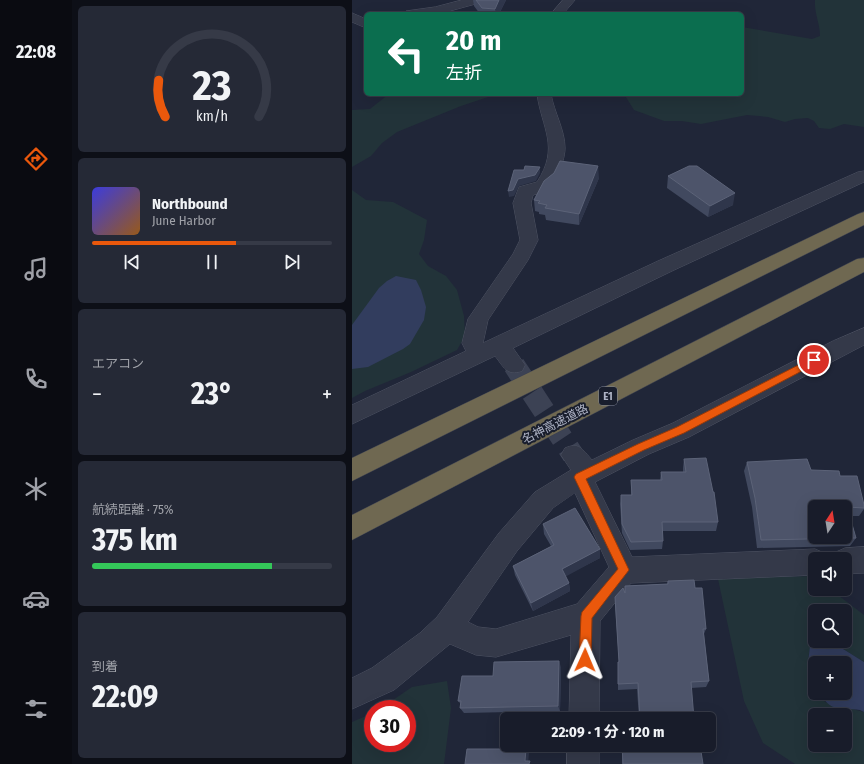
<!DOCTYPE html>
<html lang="ja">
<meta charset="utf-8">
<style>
:root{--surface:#181c2a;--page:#252936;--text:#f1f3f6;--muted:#9fa1a8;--line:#363a47;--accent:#ea580c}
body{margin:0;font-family:"Fira Sans Condensed","Noto Sans JP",sans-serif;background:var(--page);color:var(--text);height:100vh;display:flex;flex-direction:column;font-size:15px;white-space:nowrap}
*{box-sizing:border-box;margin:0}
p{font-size:13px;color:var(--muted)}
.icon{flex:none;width:22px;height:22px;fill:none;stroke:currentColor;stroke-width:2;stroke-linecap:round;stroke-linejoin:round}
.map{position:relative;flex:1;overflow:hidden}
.sheet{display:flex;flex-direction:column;gap:6px;padding:6px;background:#0d0f17;width:280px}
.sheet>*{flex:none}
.banner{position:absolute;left:12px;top:12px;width:380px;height:84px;border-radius:6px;box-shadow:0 4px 16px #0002,0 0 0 1px var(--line);background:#0b6e4f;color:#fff;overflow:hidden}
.needle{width:26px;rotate:12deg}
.controls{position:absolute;left:456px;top:500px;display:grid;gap:8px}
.controls a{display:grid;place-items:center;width:44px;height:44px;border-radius:6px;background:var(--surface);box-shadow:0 4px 16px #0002,0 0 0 1px var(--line);font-size:20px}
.speed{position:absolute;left:12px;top:700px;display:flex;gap:8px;font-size:20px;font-weight:700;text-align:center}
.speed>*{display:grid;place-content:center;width:52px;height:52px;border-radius:50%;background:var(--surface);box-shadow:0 4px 16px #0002,0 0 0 1px var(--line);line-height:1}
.speed .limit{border:6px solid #d22;background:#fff;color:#111}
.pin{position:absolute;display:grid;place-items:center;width:34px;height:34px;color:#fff;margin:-17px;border:2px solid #fff;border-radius:50%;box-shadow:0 1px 4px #0007}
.me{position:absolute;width:44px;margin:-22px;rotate:1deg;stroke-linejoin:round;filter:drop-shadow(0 0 3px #0008)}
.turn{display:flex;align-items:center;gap:14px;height:84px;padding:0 16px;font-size:18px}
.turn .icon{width:52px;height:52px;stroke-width:2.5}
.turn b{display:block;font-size:28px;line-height:34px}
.big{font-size:30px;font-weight:700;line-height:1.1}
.sheet .tile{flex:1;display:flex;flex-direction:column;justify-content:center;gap:6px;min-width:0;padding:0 14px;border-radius:6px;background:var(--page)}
.sheet .dial{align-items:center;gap:0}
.dial svg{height:104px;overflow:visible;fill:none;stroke:var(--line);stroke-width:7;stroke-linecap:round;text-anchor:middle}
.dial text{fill:var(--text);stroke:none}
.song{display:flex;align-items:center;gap:12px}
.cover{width:48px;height:48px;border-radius:6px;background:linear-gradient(135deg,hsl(240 70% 55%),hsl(30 70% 35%))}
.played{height:4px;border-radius:2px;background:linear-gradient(90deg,var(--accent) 60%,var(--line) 60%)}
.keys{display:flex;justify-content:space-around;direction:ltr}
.heat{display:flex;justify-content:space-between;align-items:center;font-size:22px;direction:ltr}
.charge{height:6px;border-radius:3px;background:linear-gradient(90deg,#34c759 75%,var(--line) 0)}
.trip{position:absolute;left:148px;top:712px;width:216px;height:40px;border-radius:6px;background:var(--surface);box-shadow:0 4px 16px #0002,0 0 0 1px var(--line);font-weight:700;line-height:40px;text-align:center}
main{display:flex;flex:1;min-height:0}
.menu{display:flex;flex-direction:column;width:72px;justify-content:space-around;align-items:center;background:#0a0b11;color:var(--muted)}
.menu .icon{width:28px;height:28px}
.menu .selected{color:var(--accent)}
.menu b{font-size:18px;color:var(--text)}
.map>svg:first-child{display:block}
.green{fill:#223339;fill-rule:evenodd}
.water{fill:#323d5e}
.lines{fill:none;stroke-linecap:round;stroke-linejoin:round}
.minor-tunnel{stroke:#3c4254;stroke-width:22;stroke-dasharray:22 11;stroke-linecap:butt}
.minor-casing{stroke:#4e5363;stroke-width:1}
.highway-casing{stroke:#3b4050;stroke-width:1}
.minor{fill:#343949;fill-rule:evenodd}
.highway{fill:#6f6851;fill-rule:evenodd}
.wall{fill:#41495f}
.shaded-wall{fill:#2f364b}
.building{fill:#4d546a;stroke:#5c6378;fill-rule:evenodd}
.route{fill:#ea580c;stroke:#983908}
.labels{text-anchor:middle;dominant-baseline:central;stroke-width:4;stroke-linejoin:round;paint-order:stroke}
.shield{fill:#191e2d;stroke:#818697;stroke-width:1}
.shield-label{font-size:11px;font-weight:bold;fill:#aeb3c5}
.street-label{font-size:12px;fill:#aeb3c5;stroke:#191e2d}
</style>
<main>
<nav class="menu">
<b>22:08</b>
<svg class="icon selected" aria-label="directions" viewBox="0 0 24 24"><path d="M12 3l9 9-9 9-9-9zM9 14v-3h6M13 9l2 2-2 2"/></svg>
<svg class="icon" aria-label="music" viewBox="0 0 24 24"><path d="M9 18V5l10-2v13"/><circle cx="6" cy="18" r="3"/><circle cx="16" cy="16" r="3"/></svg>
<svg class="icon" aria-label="phone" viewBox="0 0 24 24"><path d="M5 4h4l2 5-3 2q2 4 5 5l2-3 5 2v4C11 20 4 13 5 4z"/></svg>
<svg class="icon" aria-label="climate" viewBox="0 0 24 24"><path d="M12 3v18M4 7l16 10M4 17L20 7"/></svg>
<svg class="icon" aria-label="car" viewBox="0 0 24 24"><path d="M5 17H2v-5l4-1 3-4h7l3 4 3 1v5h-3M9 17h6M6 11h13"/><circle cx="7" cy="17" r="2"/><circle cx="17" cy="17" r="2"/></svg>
<svg class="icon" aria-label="filters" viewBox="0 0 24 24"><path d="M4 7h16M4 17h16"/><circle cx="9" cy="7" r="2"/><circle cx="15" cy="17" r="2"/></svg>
</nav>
<section class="sheet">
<div class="tile dial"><svg viewBox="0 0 100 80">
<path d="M14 69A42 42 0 1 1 86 69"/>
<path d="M14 69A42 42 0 0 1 9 41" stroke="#ea580c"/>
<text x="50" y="56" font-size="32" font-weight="700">23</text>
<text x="50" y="72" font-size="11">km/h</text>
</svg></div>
<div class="tile">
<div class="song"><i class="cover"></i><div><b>Northbound</b><p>June Harbor</p></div></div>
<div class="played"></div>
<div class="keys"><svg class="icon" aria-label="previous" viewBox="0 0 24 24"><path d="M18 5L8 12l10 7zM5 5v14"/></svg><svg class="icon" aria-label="pause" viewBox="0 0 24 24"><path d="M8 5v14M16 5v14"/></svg><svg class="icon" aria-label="next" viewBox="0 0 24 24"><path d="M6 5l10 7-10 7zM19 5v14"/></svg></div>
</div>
<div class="tile"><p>エアコン</p>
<div class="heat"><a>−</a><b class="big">23°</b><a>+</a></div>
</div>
<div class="tile"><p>航続距離 · 75%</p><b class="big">375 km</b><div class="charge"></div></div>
<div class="tile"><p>到着</p><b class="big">22:09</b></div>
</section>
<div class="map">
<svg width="512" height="764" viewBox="0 0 512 764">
<rect width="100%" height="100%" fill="#202638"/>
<!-- green -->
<g class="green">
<path d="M 463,0 L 512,0 L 512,127 L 492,124 L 478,129 L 467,128 L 462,121 L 456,118 L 443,119 L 433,122 L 416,117 L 395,115 L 349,124 L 330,121 L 312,121 L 282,110 L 272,94 L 390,94 L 390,27 L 460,39 L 468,36 C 468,23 462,13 463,0 Z"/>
<path d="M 37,94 L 150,94 L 136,97 L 109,106 L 45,132 L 30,143 L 19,156 L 0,167 L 0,110 L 18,109 Z"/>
<path d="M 0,190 L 14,200 L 41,202 L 75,220 L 72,240 L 67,254 L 76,266 L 94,276 L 105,290 L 112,316 L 113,336 L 105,350 L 59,372 L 13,391 L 0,398 Z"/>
<path d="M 461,576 L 463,578 L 463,589 L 478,589 L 512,615 L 512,662 L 483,644 L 472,641 L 493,641 L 493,611 L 463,611 L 464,641 C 448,656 463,675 463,693 L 468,693 L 473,702 L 512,712 L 512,764 L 443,764 L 411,743 L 392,701 L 366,579 ZM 463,715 L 493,715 L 493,745 L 463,745 Z"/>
<path d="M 95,681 L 99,708 L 92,764 L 0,764 L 0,722 L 21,713 L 21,743 L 55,743 L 55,709 L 28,709 L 60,687 Z"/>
</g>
<!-- water -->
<g class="water">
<path d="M 44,276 L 64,280 L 69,290 L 74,307 L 72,320 L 58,344 L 51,349 L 16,367 L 0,369 L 0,325 L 27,288 L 35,281 Z"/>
<path d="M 464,641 C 483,641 497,653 512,662 L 512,712 L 508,710 C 488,707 479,713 468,693 L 493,693 L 493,663 L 463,663 L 463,683 L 456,663 L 458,646 Z"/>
</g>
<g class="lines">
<!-- minor-tunnel -->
<path class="minor-tunnel" d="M 162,365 L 221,455"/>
<!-- minor casing -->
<g class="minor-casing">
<g id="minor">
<path d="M 110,0 L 129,0 L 127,3 L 87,14 L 52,14 L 54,11 L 83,7 Z"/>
<path d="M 211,0 L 223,0 L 211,14 L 199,14 Z"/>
<path d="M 0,13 L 14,19 L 14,28 L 0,22 Z"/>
<path d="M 185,94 L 199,94 C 202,112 213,130 213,148 C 213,157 209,167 206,175 C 200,188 194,192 181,195 L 179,203 L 186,240 L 176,260 L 136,320 L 131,343 L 306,261 L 506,172 L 512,171 L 512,182 L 320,271 L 161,348 L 173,365 L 170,371 C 154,376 152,367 143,356 L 0,424 L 0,405 L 114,351 L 110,343 L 116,319 L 161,254 L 168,240 L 161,203 L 167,187 L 185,182 C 208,147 190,129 185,94 Z"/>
<path d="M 512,328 L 512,345 L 337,437 L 297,454 L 243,482 L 280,557 L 463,549 L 472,553 L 475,559 L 463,559 L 463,575 L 279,583 L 248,621 L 247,719 L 217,719 L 219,635 L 144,657 L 124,655 L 98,644 L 42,690 L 0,709 L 0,678 L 20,668 L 68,633 L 85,617 L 147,533 L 183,492 L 219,470 L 209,455 L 213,448 C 227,442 230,449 240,460 L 281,440 L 321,423 L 481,341 ZM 223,493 L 257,567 L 225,604 L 144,629 L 126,627 L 116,622 L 165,551 L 201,508 Z"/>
<path d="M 512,547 L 512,573 L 493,574 L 493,559 L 480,559 L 484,552 L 493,548 Z"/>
<rect x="215" y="745" width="32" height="19"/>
</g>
</g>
<!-- highway casing -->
<g class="highway-casing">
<g id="highway">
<path d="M 512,212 L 512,225 L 0,481 L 0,458 L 506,214 Z"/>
<path d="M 512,258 L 512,272 L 0,540 L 0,515 L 505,259 Z"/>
</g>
</g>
<!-- minor -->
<use href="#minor" class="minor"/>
<!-- highway -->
<use href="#highway" class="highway"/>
</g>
<!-- wall -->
<g class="wall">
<path d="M 121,0 L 154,0 L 147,14 L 128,14 L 122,6 Z"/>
<path d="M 316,176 L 381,205 L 356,217 L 315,188 Z"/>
<path d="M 247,178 L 227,225 L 194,220 L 193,215 L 187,214 L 187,212 L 183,211 L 182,200 Z"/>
<path d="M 332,459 L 366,522 L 364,531 L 310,531 L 311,541 L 310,549 L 278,550 L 270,533 L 268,504 L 269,495 L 279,495 L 279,480 L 308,480 L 309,472 L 331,472 L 331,468 Z"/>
<path d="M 395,462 L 459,470 L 488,476 L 512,505 L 512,509 L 507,516 L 498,516 L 504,538 L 498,546 L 405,548 L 400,507 L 392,471 Z"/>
<path d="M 191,524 L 248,549 L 248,558 L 213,576 L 217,583 L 218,591 L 181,611 L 163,575 L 161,566 L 199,546 L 192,534 Z"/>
<path d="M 316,581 L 343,588 L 354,629 L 352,634 L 357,681 L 354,687 L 339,688 L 342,719 L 287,719 L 285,689 L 266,690 L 266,662 L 267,662 L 263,605 L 263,597 L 273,592 L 273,586 L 315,584 Z"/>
<path d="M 209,667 L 208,711 L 112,713 L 108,708 L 108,703 L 106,701 L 141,676 Z"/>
<path d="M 270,745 L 348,745 L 351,764 L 270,764 Z"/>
</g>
<!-- shaded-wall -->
<g class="shaded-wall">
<path d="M 147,0 L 154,0 L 147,14 L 144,14 L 143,9 Z"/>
<path d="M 246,166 L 247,178 L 227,225 L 227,214 Z"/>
<path d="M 188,167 L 188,173 L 184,181 L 167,186 L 162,196 L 157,197 L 156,191 L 166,179 Z"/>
<path d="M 383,193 L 381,205 L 356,217 L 358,206 Z"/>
<path d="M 248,549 L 248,558 L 211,578 L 210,569 Z"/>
<path d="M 217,583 L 218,591 L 181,611 L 179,603 Z"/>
<path d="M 207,661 L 209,667 L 208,711 L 206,706 Z"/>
<path d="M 174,749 L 177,753 L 176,764 L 173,761 Z"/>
</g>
<!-- building -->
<g class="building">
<path d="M 124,0 L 147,0 L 143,9 L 130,8 Z"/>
<path d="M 208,161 L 246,166 L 227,214 L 193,208 L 195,205 L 186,203 L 188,201 L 182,200 L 192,181 L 202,173 Z"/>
<path d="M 173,166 L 188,167 L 183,175 L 166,179 L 161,190 L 156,191 L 162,170 L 172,170 Z"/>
<path d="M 337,166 L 345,166 L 383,193 L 358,206 L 316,176 Z"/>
<path d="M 354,458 L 361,492 L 362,492 L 366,522 L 310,522 L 311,541 L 279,542 L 270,524 L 269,495 L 280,495 L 279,480 L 310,480 L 309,472 L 334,472 L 332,459 Z"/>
<path d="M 455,459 L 459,470 L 487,471 L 488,476 L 505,476 L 512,505 L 512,508 L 495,507 L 504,538 L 409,540 L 403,498 L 395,462 ZM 463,507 L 493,507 L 493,537 L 463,537 Z"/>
<path d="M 223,508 L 248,549 L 210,569 L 217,583 L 179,603 L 161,566 L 202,545 L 191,524 Z"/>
<path d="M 342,580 L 343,588 L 350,588 L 354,629 L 351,629 L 357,681 L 339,682 L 342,719 L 288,719 L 286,683 L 266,684 L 266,662 L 267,662 L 263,597 L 271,588 L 273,593 L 273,586 L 316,584 L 316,581 Z"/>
<path d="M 207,661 L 206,706 L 108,708 L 109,701 L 106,701 L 110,676 L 141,676 L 142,662 Z"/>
<path d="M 270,745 L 348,745 L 351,764 L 271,764 Z"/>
<path d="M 115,749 L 174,749 L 173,761 L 178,761 L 177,764 L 113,764 Z"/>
</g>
<!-- route -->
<path class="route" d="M 462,357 L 466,360 L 465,363 L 332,433 L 292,450 L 234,479 L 277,570 L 240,618 L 239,660 L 238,664 L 233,666 L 229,664 L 227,660 L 229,616 L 230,612 L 266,569 L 222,477 L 224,474 L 286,444 L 325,427 Z"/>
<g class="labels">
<!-- shield labels -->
<rect class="shield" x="247" y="387" width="18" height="18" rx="3"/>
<g class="shield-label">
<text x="256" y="396">E1</text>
</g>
<!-- street labels -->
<g class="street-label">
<text transform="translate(203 424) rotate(-27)">名神高速道路</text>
</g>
</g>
</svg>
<div class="controls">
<a><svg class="needle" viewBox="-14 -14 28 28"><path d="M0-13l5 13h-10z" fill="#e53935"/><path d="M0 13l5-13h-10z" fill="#9fa1a8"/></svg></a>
<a><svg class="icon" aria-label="sound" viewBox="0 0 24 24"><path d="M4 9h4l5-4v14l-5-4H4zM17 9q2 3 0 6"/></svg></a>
<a><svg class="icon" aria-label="search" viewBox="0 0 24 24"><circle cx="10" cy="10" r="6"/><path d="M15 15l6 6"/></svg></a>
<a>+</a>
<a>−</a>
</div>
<div class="speed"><div class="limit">30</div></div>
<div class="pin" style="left:462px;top:360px;background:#d93025"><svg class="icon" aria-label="arrive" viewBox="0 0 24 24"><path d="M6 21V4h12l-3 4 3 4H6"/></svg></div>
<svg class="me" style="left:233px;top:660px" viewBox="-20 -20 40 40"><path d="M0-17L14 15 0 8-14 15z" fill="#ea580c" stroke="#fff" stroke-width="4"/></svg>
<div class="trip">22:09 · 1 分 · 120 m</div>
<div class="banner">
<div class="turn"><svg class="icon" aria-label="left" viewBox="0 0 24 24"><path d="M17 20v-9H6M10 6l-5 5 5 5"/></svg><div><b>20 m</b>左折</div></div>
</div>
</div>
</main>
